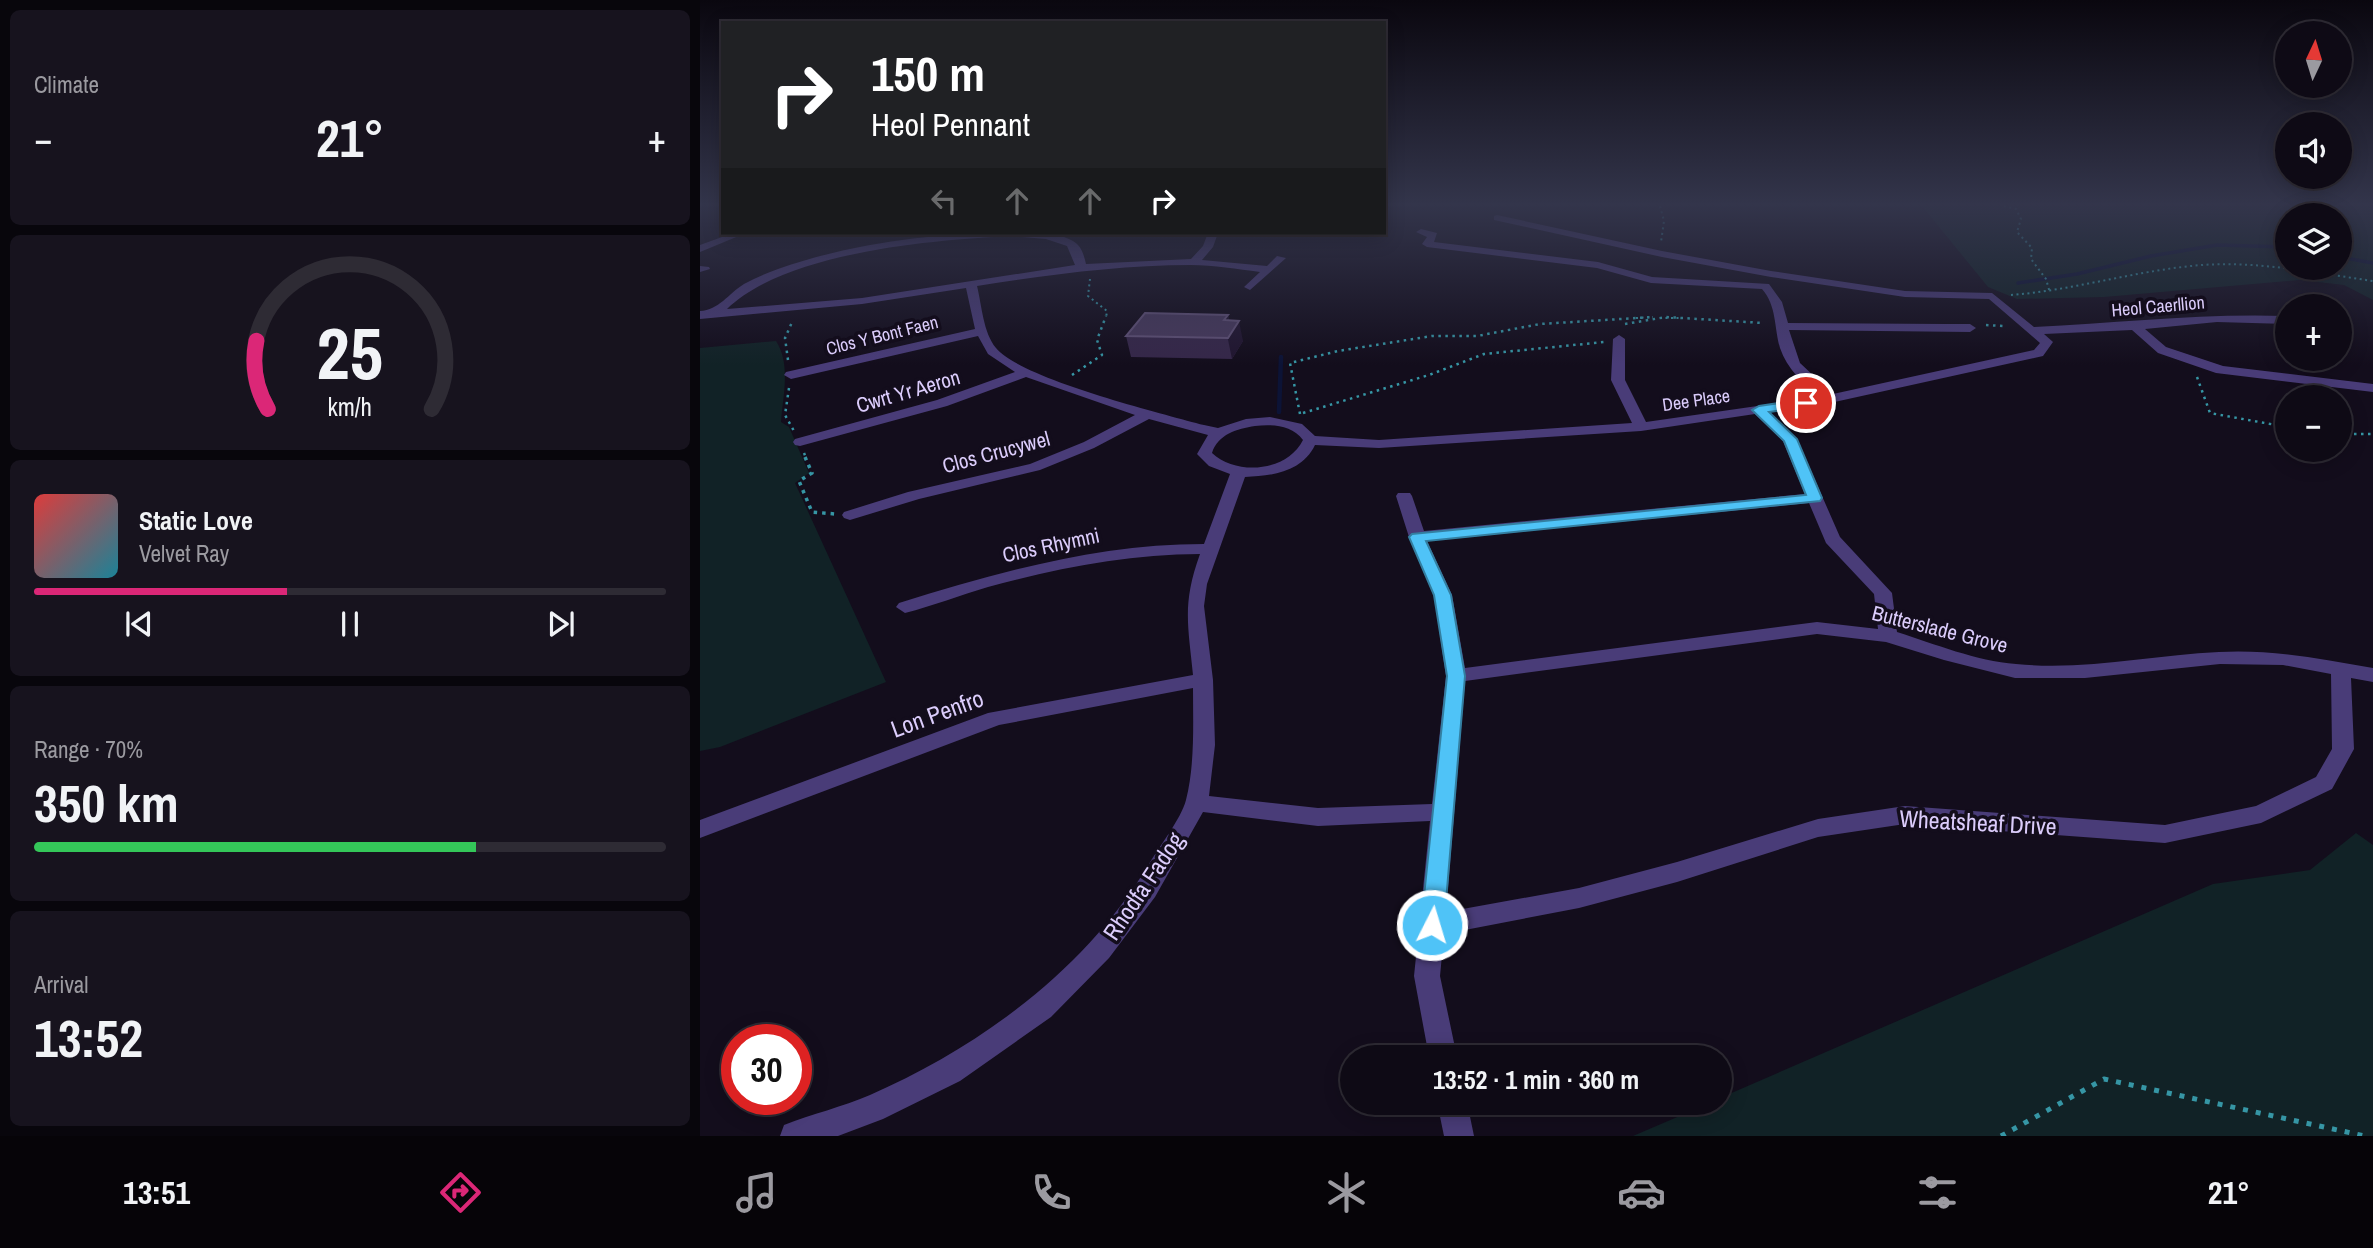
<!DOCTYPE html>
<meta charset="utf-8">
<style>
:root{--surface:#0e0a15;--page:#17131e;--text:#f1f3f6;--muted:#9b9aa0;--line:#2e2b34;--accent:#db2777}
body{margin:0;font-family:"Archivo Narrow",sans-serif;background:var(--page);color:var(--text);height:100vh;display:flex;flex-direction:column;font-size:26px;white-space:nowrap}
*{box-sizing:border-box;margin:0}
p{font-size:23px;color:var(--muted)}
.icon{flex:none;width:38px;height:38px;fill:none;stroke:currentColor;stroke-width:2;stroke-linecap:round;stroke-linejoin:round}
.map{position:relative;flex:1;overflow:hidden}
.drawer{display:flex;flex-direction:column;gap:10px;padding:10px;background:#08060c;width:700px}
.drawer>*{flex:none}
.top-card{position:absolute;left:21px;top:21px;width:665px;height:214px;border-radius:0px;box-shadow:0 4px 18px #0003,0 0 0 2px var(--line);background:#202124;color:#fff;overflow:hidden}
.needle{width:46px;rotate:4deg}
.buttons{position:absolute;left:1575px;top:21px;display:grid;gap:14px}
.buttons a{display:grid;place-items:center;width:77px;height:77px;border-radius:50%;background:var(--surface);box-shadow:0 4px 18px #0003,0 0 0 2px var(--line);font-size:35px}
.speed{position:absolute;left:21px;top:1024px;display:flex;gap:14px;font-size:35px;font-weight:700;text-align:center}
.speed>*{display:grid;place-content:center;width:91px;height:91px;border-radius:50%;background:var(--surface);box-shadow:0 4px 18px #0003,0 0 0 2px var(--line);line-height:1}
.speed .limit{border:10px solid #d22;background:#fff;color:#111}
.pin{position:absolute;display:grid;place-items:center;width:60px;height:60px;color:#fff;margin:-30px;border:4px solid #fff;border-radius:50%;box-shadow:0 2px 7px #0007}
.me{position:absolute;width:77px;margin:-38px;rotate:5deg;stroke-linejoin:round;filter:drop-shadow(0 0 5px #0008)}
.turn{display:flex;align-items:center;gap:24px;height:147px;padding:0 35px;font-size:32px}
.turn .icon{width:91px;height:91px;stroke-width:2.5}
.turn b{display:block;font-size:49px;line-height:60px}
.lanes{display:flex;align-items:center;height:66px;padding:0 35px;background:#0003;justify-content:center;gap:35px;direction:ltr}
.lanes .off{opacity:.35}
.big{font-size:52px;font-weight:800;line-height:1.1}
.drawer .widget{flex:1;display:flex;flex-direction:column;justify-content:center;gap:10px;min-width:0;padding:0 24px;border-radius:10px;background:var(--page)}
.drawer .dial{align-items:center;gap:0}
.dial svg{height:182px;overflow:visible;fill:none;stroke:var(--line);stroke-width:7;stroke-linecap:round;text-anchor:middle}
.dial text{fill:var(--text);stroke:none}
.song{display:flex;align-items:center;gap:21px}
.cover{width:84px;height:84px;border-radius:10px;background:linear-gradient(135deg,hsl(0 70% 55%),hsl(190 70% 35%))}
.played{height:7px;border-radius:4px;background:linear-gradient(90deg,var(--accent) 40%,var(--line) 40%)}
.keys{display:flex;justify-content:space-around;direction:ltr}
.heat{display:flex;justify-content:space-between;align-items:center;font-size:38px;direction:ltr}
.charge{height:10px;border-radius:5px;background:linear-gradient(90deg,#34c759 70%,var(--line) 0)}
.trip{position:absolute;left:640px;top:1045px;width:392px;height:70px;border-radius:35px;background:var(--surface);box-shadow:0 4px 18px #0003,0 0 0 2px var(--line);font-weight:800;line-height:70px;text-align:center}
.tab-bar{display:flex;height:112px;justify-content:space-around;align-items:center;background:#060408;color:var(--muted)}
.tab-bar .icon{width:49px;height:49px}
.tab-bar .on{color:var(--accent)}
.tab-bar b{font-size:32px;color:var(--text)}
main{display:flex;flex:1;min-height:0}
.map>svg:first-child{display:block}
.green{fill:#112226;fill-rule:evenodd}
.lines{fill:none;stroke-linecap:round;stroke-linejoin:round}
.stream-far1{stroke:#0c1336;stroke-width:3.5}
.stream{stroke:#0c1336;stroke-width:4.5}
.path-far3{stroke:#3696a5;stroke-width:2;stroke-dasharray:2 3.5;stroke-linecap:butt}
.path-far2{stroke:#3696a5;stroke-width:2.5;stroke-dasharray:2.5 4.5;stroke-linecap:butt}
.path-far1{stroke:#3696a5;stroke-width:3.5;stroke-dasharray:3.5 5;stroke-linecap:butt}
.path{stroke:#3696a5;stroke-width:5;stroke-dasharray:5 8;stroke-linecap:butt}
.minor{fill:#493c78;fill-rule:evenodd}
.wall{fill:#352749}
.shaded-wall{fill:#20152f}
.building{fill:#46395c;stroke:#5e5075;stroke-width:2}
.route{fill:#4fc3f7;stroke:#337fa1;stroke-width:2}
.labels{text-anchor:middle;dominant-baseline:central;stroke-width:7;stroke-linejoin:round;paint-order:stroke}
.far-street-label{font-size:18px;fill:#dbccfb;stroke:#130d1c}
.street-label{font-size:21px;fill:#dbccfb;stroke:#130d1c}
.near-street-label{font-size:24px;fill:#dbccfb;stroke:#130d1c}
</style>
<main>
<section class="drawer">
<div class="widget"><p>Climate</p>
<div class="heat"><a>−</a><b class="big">21°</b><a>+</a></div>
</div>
<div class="widget dial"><svg viewBox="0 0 100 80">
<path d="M14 69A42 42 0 1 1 86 69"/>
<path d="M14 69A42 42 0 0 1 9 39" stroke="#db2777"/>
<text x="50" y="56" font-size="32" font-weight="700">25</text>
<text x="50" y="72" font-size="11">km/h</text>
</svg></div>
<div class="widget">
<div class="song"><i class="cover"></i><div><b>Static Love</b><p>Velvet Ray</p></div></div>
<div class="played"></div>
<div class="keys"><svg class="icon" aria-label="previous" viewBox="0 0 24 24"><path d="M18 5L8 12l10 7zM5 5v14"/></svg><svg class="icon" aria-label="pause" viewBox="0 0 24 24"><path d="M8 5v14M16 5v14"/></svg><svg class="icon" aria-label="next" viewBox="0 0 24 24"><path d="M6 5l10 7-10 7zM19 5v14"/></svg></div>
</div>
<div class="widget"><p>Range · 70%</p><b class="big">350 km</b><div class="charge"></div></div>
<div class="widget"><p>Arrival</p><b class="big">13:52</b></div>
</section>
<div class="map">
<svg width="1673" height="1136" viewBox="0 0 1673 1136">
<rect width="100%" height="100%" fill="#130d1c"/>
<!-- green -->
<g class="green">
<path d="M 1222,206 L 1673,206 L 1673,300 L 1644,285 L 1600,280 L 1404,297 L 1317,299 L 1288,287 ZM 1640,215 L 1640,268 L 1587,268 L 1587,215 Z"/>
<path d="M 76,341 C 91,364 83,395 81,422 L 89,427 L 109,473 L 95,483 L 186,682 L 20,747 L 0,751 L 0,348 Z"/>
<path d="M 1656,833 L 1673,845 L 1673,1136 L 933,1136 L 1010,1103 L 1020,1102 L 1020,1098 L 1513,884 L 1610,870 Z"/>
</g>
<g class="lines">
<!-- stream-far1 -->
<g class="stream-far1">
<path d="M 1640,257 L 1673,263"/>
<path d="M 1318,283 L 1377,274 L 1451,256 L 1517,245 L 1587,247"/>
</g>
<!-- stream -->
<path class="stream" d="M 579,412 L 581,357"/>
<!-- path-far3 -->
<g class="path-far3">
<path d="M 960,206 L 964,221 L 961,242"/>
<path d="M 1304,206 L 1316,209 L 1321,219 L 1317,232 L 1332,248 L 1331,259 L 1346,279 L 1350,293"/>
<path d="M 390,279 L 388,296 L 407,311 L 406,318"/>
<path d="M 1311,295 C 1375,290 1438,270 1502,265 C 1559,261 1617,273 1673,281"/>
<path d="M 936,318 L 953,317"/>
<path d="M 960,318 L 983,318"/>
</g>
<!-- path-far2 -->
<g class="path-far2">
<path d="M 925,324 L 966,317 L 1063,323"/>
<path d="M 1286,325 L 1303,326"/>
<path d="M 88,360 L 85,338 L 93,320"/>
<path d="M 372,375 L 402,355 L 397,340 L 406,316"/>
<path d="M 1497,377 L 1510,413 L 1587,427"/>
<path d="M 89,388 L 85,415 L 94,431"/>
<path d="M 603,413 L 729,375 L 784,354 L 904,342"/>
<path d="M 600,414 L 590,363 L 638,351 L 732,336 L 777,336 L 840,324 L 953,317"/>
<path d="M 1640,434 L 1673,434"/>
<path d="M 104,453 L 106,458"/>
</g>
<!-- path-far1 -->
<path class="path-far1" d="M 105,457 L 112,473 L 99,481 L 112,512 L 135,514"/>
<!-- path -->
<path class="path" d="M 1301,1136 L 1404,1079 L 1665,1136"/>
<!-- minor -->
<g class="minor">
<path d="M 797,215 L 962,251 L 1071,271 L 1205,291 L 1292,293 L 1334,327 C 1419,323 1503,313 1587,316 L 1587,324 L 1517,322 L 1445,329 L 1466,347 L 1523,366 L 1673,384 L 1673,392 L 1516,373 L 1458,353 L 1432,330 L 1344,334 L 1353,342 L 1343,356 L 1130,403 L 1069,412 L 1097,439 L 1140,537 L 1192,593 L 1197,632 C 1235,644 1276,661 1316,664 C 1384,671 1452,655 1519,652 C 1571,649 1622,659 1673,668 L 1673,682 L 1651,678 L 1654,749 L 1632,789 L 1561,823 L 1465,843 L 1205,824 L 1118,837 L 977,882 L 879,908 L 744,934 L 740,976 L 757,1057 L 729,1057 L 714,976 L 730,821 L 618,826 L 503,812 L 455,897 L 409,958 L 351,1017 L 260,1081 L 183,1119 L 138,1136 L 80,1136 L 84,1125 C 112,1114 142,1107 170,1095 C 281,1046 385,970 449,864 C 459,847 481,819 486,800 C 495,764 493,725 493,688 L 299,725 L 0,838 L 0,820 L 288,713 L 493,675 C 488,624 482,604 500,554 C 428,554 358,568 288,587 C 260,595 233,606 205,613 L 196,607 L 199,603 C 299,572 398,544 504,544 L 530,474 L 509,466 L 497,454 L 508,435 L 449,419 L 394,448 L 340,470 L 219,499 L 150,520 L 144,518 L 142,515 L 144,512 L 208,492 L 330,464 L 384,442 L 435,415 L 326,377 L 247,406 L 100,446 L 95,445 L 93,442 L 95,439 L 237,400 L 315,372 L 288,354 L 278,336 L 91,379 L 84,375 L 86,372 L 275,329 L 266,288 L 162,304 L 0,319 L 0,311 C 19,310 28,294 44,284 C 55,278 67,273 78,269 C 152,243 233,233 311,233 C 332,233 354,231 373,241 C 382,246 384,256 386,264 L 491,259 L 503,246 L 508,233 L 518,233 L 513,247 L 502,260 L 567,266 L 577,256 L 586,258 L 550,290 L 544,287 L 560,272 C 537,269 514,265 491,265 C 419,265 348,275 277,286 C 282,306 283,332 296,348 C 322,379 460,413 504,425 L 518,428 L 546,419 L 570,417 L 602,424 L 615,436 L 679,440 L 932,423 L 911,380 L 913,339 L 919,335 L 925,339 L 925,380 L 946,422 L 1119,397 C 1103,383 1087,369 1080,348 C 1074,328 1077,306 1062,289 L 951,283 L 897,268 L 727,247 L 722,244 L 727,237 L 716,232 L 721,229 L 737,233 L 734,242 L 898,262 L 952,277 L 1069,284 L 1082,302 L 1088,323 L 1246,324 L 1270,324 L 1276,328 L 1270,332 L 1089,330 L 1100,363 L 1133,394 L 1334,350 L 1340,343 L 1289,299 L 1205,297 L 1071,277 L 962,257 L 794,220 L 794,216 ZM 311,236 L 346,239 L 367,246 L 375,265 L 162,298 L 27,309 C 86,252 231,240 311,236 ZM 1055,414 L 1083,441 L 1105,494 L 724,531 L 712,496 L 710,493 L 698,493 L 696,496 L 709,537 L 734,595 L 746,676 L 732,804 L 618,808 L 509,796 L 515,745 L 513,680 L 504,606 L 507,584 L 545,477 C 572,476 602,472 615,445 L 679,448 L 941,431 ZM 555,426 C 572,424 592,425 603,440 C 587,472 537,476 512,453 C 518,434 537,429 555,426 ZM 1109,503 L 1126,543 L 1174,594 L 1178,629 L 1117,622 L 765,668 L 752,595 L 727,541 ZM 1117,634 L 1186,642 L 1244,660 L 1315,678 L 1385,678 L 1520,664 L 1583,665 L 1631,674 L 1632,749 L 1616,777 L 1556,806 L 1465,825 L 1205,806 L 1118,819 L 977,862 L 879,888 L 746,912 L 765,681 Z"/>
<path d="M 33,233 L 46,233 L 0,252 L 0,245 Z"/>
<path d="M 0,266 L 9,267 L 10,269 L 0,272 Z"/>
<path d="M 737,1102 L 767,1102 L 774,1136 L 744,1136 Z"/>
</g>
</g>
<!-- wall -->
<path class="wall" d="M 528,315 L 529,320 L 543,341 L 532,359 L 431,357 L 426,336 Z"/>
<!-- shaded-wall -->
<path class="shaded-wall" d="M 528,315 L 531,333 L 539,321 L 543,341 L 532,359 L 524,320 Z"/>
<!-- building -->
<path class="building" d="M 445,313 L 528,315 L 524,320 L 539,321 L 528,338 L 426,336 Z"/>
<!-- sky -->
<linearGradient id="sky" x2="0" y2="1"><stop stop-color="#0a070f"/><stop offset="0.56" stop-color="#33354b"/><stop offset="1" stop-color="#33354b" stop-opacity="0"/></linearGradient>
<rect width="1673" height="365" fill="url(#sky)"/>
<!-- route -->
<path class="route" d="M 1106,399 L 1112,403 L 1111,406 L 1069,412 L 1097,439 L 1122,498 L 1120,501 L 726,541 L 751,595 L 765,676 L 744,925 L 741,932 L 732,935 L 724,932 L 721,925 L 747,676 L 734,595 L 709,537 L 712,534 L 1106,495 L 1084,441 L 1052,410 L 1059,406 Z"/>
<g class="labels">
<!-- far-street labels -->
<g class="far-street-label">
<text transform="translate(1458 306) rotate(-5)">Heol Caerllion</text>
<text transform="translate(182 335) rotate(-14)">Clos Y Bont Faen</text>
<text transform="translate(996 400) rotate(-8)">Dee Place</text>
</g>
<!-- street labels -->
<g class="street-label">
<text transform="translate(208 391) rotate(-16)">Cwrt Yr Aeron</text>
<text transform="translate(296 452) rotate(-15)">Clos Crucywel</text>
<text transform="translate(351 545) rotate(-12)">Clos Rhymni</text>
<text transform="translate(1240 629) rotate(14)">Butterslade Grove</text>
</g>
<!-- near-street labels -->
<g class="near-street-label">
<text transform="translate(237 713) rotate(-20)">Lon Penfro</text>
<text transform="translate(1278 822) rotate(3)">Wheatsheaf Drive</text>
<text transform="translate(443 886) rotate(-56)">Rhodfa Fadog</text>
</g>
</g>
</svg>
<div class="buttons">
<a><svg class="needle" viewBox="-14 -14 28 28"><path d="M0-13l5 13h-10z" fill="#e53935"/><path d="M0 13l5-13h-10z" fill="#9b9aa0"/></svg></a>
<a><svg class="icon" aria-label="sound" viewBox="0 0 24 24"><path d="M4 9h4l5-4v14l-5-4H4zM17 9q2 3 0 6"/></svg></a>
<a><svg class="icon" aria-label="layers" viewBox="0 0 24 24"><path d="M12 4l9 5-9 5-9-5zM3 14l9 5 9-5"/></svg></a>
<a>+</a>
<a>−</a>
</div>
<div class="speed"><div class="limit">30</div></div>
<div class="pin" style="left:1106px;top:403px;background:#d93025"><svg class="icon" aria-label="arrive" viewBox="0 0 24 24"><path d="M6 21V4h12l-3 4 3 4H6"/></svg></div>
<svg class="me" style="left:732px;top:925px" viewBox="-20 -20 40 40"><circle r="17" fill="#4fc3f7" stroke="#fff" stroke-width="3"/><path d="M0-11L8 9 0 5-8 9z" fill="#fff"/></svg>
<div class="trip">13:52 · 1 min · 360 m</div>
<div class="top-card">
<div class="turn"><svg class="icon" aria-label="right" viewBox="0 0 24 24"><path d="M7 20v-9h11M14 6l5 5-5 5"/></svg><div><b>150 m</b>Heol Pennant</div></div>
<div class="lanes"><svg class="icon off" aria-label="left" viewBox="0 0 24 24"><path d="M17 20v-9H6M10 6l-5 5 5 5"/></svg><svg class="icon off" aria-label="ahead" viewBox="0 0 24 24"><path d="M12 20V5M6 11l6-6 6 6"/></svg><svg class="icon off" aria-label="ahead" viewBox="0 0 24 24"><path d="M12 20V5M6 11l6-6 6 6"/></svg><svg class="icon" aria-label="right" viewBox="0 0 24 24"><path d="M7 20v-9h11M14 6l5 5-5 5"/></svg></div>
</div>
</div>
</main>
<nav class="tab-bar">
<b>13:51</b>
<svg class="icon on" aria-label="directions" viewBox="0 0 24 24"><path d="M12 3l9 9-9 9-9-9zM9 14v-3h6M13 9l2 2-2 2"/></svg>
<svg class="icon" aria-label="music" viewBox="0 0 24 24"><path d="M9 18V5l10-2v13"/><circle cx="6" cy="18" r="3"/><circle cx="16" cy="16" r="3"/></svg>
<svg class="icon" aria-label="phone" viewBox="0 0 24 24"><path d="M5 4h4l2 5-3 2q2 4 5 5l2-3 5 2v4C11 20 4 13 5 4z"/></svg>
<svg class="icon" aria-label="climate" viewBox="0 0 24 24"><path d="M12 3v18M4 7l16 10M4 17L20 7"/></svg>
<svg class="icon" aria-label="car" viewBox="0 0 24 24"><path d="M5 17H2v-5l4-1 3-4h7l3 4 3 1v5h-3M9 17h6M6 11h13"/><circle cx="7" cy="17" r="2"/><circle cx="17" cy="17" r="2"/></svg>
<svg class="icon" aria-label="filters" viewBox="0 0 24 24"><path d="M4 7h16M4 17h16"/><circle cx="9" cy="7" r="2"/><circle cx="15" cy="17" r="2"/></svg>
<b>21°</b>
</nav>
